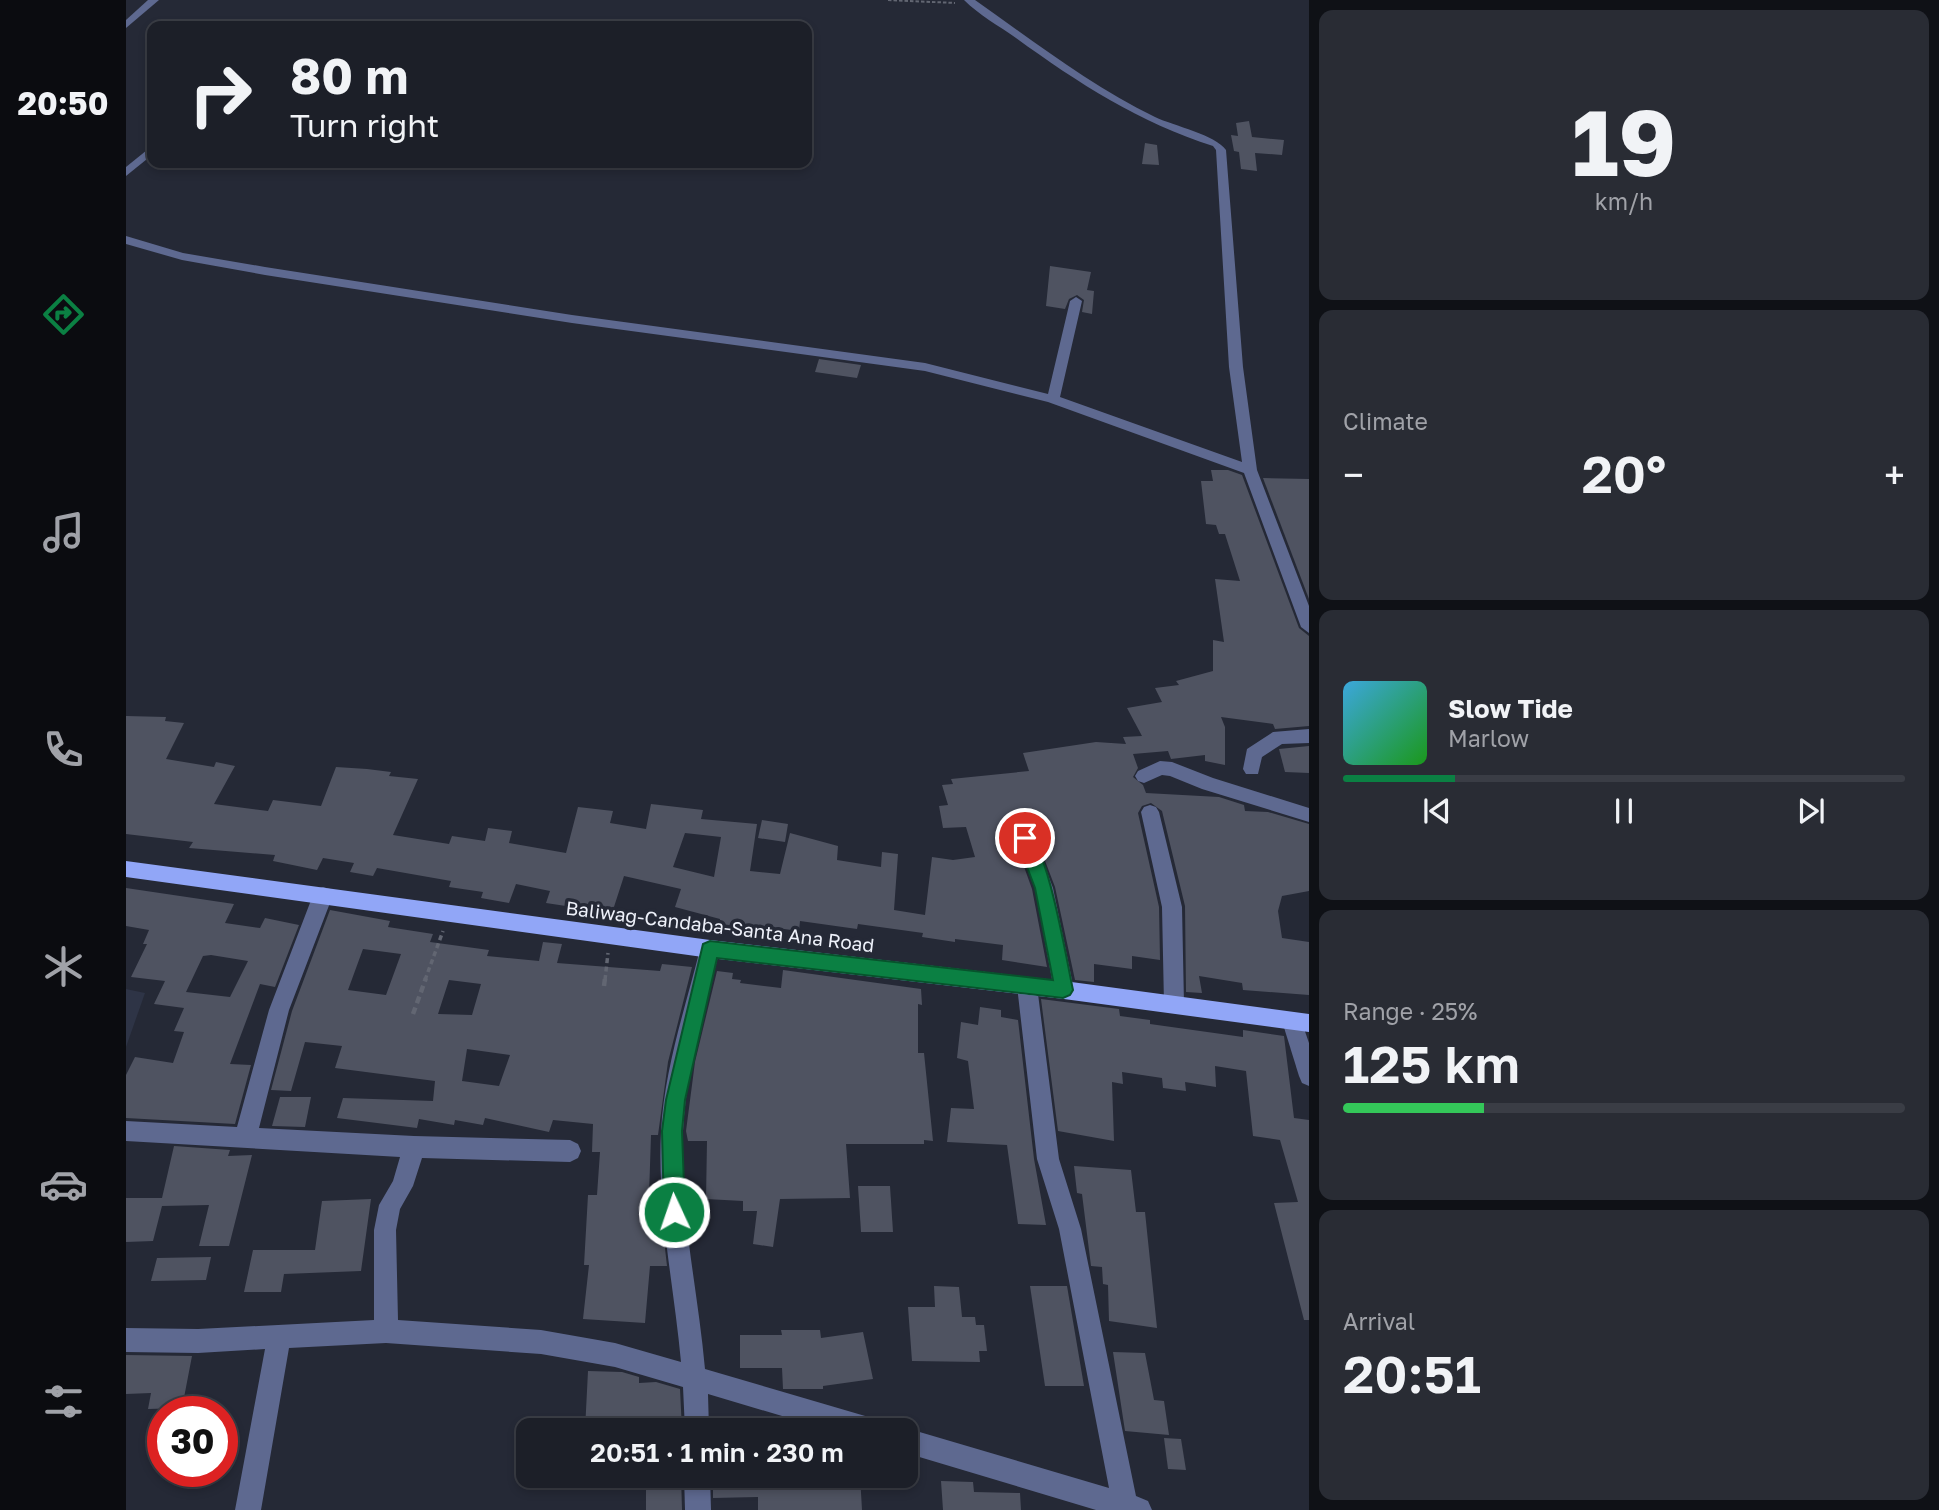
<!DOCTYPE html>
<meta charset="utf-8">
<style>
:root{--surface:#1c1f28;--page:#292c34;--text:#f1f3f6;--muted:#a0a2a8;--line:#3a3d45;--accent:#0b8043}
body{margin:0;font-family:"Golos Text",sans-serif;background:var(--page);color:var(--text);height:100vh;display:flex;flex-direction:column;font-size:26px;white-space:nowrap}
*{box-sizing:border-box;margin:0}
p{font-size:23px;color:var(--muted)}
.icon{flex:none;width:38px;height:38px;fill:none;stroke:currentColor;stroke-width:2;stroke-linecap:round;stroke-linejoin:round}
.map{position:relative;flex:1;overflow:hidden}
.details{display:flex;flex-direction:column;gap:10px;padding:10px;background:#0f1116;width:630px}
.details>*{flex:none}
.guide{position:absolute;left:21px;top:21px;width:665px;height:147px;border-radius:14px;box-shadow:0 4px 10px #0003,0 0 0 2px var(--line);background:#1c1f28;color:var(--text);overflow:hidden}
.speed{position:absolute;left:21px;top:1396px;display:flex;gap:14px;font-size:35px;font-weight:700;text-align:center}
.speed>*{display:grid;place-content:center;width:91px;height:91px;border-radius:50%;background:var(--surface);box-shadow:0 4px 10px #0003,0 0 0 2px var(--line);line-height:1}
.speed .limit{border:10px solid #d22;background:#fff;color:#111}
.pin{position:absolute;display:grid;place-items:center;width:60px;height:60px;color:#fff;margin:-30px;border:4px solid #fff;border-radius:50%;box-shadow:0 2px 7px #0007}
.me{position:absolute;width:77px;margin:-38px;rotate:357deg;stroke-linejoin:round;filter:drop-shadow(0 0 5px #0008)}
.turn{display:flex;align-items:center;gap:24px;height:147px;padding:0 28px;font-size:32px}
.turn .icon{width:91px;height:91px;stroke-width:2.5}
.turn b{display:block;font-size:49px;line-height:60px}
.big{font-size:52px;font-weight:600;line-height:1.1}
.details .card{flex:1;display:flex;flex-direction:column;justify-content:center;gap:10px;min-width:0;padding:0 24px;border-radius:14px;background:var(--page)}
.details .dial{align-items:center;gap:0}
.dial b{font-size:91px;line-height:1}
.song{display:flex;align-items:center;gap:21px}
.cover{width:84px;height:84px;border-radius:10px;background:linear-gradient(135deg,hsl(200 70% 55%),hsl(120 70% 35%))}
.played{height:7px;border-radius:4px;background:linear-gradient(90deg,var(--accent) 20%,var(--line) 20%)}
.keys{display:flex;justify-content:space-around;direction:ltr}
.heat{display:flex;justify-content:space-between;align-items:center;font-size:38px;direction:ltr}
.charge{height:10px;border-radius:5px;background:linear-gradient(90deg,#34c759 25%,var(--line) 0)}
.trip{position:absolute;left:390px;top:1418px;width:402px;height:70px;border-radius:14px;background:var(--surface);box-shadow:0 4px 10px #0003,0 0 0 2px var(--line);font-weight:600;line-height:70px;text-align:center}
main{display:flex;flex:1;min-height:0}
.tab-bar{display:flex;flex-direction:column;width:126px;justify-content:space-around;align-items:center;background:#0b0c10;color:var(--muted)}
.tab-bar .icon{width:49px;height:49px}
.tab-bar .active{color:var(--accent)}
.tab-bar b{font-size:32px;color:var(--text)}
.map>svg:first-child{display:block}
.built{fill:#2e3446}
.building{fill:#4f5361;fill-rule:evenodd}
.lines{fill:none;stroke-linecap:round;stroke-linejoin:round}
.path-far2{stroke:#626672;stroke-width:2;stroke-dasharray:3.5 2;stroke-linecap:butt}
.path-far1{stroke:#626672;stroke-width:3.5;stroke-dasharray:5 3.5;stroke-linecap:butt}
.path{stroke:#626672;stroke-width:4.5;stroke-dasharray:7 4.5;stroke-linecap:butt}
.minor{fill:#5e6990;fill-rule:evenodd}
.major{fill:#91a6f7;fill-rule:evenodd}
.route{fill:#0b8043;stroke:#07532c;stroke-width:2}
.labels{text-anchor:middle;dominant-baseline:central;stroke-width:7;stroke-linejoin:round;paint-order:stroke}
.street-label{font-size:19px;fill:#eef1fa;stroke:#252936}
</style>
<main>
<nav class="tab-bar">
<b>20:50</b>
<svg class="icon active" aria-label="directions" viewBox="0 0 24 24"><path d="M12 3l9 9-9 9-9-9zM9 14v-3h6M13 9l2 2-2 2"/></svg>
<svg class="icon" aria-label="music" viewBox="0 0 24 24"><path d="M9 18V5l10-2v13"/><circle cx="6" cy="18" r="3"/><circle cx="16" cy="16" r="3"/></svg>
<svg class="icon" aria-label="phone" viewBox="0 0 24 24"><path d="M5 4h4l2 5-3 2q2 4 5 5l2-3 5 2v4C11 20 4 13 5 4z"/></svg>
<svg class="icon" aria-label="climate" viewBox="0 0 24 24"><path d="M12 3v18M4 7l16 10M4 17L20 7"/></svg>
<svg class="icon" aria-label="car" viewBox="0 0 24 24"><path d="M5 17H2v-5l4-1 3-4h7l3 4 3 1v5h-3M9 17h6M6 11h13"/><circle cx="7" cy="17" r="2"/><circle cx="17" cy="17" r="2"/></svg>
<svg class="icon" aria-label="filters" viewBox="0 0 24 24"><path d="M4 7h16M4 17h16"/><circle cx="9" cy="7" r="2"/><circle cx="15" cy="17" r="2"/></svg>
</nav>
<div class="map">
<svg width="1183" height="1510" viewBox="0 0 1183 1510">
<rect width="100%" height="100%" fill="#252936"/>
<!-- built -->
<path class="built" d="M 0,989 L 19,993 L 0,1047 Z"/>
<!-- building -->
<g class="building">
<path d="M 1123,121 L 1126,137 L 1158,140 L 1156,155 L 1129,153 L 1131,171 L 1115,169 L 1113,152 L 1108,151 L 1105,135 L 1112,136 L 1110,123 Z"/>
<path d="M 1019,143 L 1031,145 L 1033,165 L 1016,164 Z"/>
<path d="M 924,266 L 965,272 L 961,290 L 968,291 L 966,314 L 956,312 L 958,300 L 951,295 L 943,299 L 939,309 L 920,306 Z"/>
<path d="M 693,359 L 735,365 L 731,378 L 689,372 Z"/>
<path d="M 1085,470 L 1102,470 L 1116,475 L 1173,628 L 1183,636 L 1183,726 L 1149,729 L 1147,724 L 1095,717 L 1099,727 L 1099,765 L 1079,761 L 1079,755 L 1045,759 L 1042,751 L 1007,754 L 1012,768 L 1007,777 L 1017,785 L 1020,793 L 1093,797 L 1118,805 L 1119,811 L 1142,812 L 1183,824 L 1183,891 L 1156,896 L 1152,911 L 1156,938 L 1183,942 L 1183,995 L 1117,990 L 1116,983 L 1073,976 L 1076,993 L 1060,992 L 1059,906 L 1036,811 L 1025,803 L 1016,806 L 1012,813 L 1033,907 L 1034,960 L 1006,956 L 1006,969 L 968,964 L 968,982 L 949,980 L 929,887 L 908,832 L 900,828 L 891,831 L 888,839 L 906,889 L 921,967 L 876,960 L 877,945 L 829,939 L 829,942 L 796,937 L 797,933 L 732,924 L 731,929 L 674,921 L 673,931 L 636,926 L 635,932 L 593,926 L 594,919 L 549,907 L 555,889 L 498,876 L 486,913 L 420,903 L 424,891 L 390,884 L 383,903 L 355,898 L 357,892 L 323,887 L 325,881 L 251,868 L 247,876 L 224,872 L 228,863 L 197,858 L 191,870 L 147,861 L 149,855 L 63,848 L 67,842 L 0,834 L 0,716 L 40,717 L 39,721 L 58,723 L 40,759 L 88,767 L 90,762 L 109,766 L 88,804 L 142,811 L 147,800 L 195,806 L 210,767 L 241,769 L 265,772 L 263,776 L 292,779 L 267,835 L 323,844 L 326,836 L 359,841 L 362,828 L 386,831 L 383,843 L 440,853 L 452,807 L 487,811 L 484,823 L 520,829 L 525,804 L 577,810 L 575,819 L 631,824 L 624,871 L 654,874 L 664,833 L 712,846 L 711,860 L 755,867 L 756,852 L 772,854 L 768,910 L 799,915 L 806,857 L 827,860 L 849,857 L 840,827 L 817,828 L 813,806 L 822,805 L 816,785 L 827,784 L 825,779 L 903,771 L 897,753 L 970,742 L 1000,744 L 997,737 L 1016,736 L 1001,708 L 1036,702 L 1029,688 L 1053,685 L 1050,681 L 1087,671 L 1087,640 L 1098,642 L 1089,579 L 1114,581 L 1099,534 L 1093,534 L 1090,525 L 1080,524 L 1075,481 L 1087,481 ZM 559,833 L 595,837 L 588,877 L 547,867 Z"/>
<path d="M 1137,478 L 1183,479 L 1183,599 Z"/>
<path d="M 1183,746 L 1183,773 L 1159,772 L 1153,749 Z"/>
<path d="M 636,820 L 662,824 L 659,842 L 632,838 Z"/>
<path d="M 0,888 L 108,904 L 99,923 L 134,928 L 139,918 L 173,925 L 149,987 L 134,984 L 104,1064 L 125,1065 L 109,1124 L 0,1118 L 0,1075 L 9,1057 L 47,1063 L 58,1032 L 48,1031 L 58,1008 L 28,1004 L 39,981 L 5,977 L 21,944 L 17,944 L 23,930 L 0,926 ZM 85,955 L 122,961 L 104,997 L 60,992 L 77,956 Z"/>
<path d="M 204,910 L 264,921 L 262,927 L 307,934 L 304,942 L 363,950 L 361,956 L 413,961 L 417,942 L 436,944 L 431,963 L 534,971 L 536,964 L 566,967 L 542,1062 L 532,1135 L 525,1135 L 523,1196 L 533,1196 L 541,1266 L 524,1266 L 519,1323 L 457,1319 L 463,1265 L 458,1265 L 462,1195 L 471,1195 L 474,1152 L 466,1152 L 467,1124 L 427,1120 L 423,1132 L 359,1118 L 357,1125 L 329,1120 L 328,1125 L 293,1119 L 291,1128 L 211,1118 L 217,1098 L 307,1101 L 309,1081 L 209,1068 L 216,1046 L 179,1042 L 165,1091 L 145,1090 L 166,1011 ZM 237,949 L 275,954 L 260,995 L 222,990 ZM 323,980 L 355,984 L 346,1015 L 312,1014 ZM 341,1049 L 384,1055 L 373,1086 L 336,1081 Z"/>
<path d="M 657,970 L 795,989 L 796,1005 L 792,1004 L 792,1053 L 798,1053 L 807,1141 L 798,1140 L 798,1144 L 720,1144 L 724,1198 L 654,1199 L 647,1247 L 627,1244 L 631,1211 L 617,1211 L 617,1201 L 580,1199 L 581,1141 L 562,1141 L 560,1131 L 569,1062 L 591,971 L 607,973 L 606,979 L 615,980 L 614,983 L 655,988 Z"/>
<path d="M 915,999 L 993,1009 L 994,1016 L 1024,1020 L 1024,1024 L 1117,1037 L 1117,1030 L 1158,1036 L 1168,1118 L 1183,1120 L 1183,1320 L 1178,1320 L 1148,1203 L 1172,1202 L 1154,1140 L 1127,1136 L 1120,1071 L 1089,1066 L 1090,1087 L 1059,1082 L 1060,1091 L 1037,1088 L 1036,1078 L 996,1072 L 997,1084 L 986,1082 L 988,1141 L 932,1131 Z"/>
<path d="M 854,1007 L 875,1010 L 875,1017 L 892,1020 L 908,1159 L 920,1225 L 892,1224 L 881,1145 L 821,1142 L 825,1108 L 848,1109 L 842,1061 L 831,1058 L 835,1022 L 852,1025 Z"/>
<path d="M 154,1097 L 185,1097 L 179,1127 L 146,1126 Z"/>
<path d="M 48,1146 L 104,1150 L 102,1156 L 126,1155 L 103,1246 L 73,1246 L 83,1205 L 36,1206 L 27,1241 L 0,1242 L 0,1198 L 36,1198 Z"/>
<path d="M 948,1166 L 1005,1170 L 1010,1212 L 1019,1212 L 1031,1328 L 983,1321 L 982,1285 L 977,1284 L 976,1267 L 965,1266 L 956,1194 L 951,1193 Z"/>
<path d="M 732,1186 L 764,1186 L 767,1232 L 735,1232 Z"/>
<path d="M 245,1199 L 235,1271 L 158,1274 L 155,1292 L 118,1292 L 127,1250 L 189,1250 L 196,1201 Z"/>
<path d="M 85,1257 L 80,1280 L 25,1281 L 31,1258 Z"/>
<path d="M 808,1286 L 833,1287 L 836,1317 L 849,1317 L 850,1325 L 858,1325 L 861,1351 L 853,1351 L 854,1362 L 786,1361 L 782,1307 L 809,1307 Z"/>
<path d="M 904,1286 L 941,1286 L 958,1386 L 919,1386 Z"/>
<path d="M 655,1330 L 694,1330 L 695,1338 L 737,1332 L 747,1379 L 697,1386 L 697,1389 L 657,1389 L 656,1368 L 614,1368 L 614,1335 L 656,1335 Z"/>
<path d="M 987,1352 L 1019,1353 L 1028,1400 L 1038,1401 L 1043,1435 L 999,1431 Z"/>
<path d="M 0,1355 L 66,1356 L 56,1408 L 22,1409 L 25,1393 L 0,1394 Z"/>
<path d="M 462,1371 L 496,1372 L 513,1377 L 513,1383 L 530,1382 L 554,1389 L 556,1430 L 459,1430 Z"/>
<path d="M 1038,1438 L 1055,1439 L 1060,1470 L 1042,1469 Z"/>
<path d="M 520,1475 L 555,1475 L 556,1510 L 520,1510 Z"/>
<path d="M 587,1475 L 734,1475 L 736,1510 L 632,1510 L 632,1497 L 587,1498 Z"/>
<path d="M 815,1481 L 847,1482 L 848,1492 L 894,1493 L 895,1510 L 817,1510 Z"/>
</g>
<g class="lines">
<!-- path-far2 -->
<path class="path-far2" d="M 762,0 L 829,3"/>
<!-- path-far1 -->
<g class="path-far1">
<path d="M 299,980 L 317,931"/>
<path d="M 479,980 L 482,953"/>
</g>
<!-- path -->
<g class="path">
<path d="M 478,986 L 479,978"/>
<path d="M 287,1014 L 300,978"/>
</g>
<!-- minor -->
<g class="minor">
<path d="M 22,0 L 33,0 L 0,28 L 0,20 Z"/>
<path d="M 838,0 L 849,0 C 907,41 965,86 1029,117 C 1048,126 1090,135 1100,150 L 1117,367 L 1131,470 L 1183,606 L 1183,633 L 1175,627 L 1118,473 L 922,402 L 799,371 L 446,323 L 139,275 L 56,260 L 0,244 L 0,236 L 57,253 L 139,267 L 446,315 L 799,363 L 922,394 L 944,301 L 950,297 L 956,301 L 934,397 L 1116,462 L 1103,367 L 1090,150 L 1087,146 C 1014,123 952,83 890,38 C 873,26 853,15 838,0 Z"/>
<path d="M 26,146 L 26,155 L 0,176 L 0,167 Z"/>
<path d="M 1183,729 L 1183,743 L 1156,744 L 1136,757 L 1132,774 L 1120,774 L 1117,769 L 1121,749 L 1147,732 Z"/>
<path d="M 1034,761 L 1046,762 L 1087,778 L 1183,808 L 1183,822 L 1076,789 L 1044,776 L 1036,775 L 1018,783 L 1012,781 L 1009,776 L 1012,771 Z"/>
<path d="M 1024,805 L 1030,807 L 1033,812 L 1056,907 L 1058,1004 L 1055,1010 L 1048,1013 L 1041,1010 L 1038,1004 L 1036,907 L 1015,812 L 1018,807 Z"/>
<path d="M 899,830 L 906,833 L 908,838 L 927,888 L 948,990 L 945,996 L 938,999 L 931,996 L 928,990 L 909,888 L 890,838 L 892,833 Z"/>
<path d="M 197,887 L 204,889 L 207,895 L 163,1010 L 133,1128 L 288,1136 L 444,1140 L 452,1144 L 455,1151 L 452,1158 L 444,1162 L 296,1158 L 287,1186 L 274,1209 L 270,1230 L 272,1320 L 415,1330 L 489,1343 L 555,1362 C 548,1285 531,1210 535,1132 C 538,1070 559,1009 574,949 L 577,943 L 584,940 L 591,943 L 594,949 C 579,1009 560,1069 557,1131 C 553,1211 572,1290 579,1369 L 746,1418 L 755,1421 L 758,1430 L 703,1430 L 582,1394 L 583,1430 L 559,1430 L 557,1387 L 489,1367 L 415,1354 L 260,1343 L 163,1348 L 135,1510 L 109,1510 L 139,1349 L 72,1353 L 0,1352 L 0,1328 L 72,1329 L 248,1320 L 248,1230 L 253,1205 L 267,1181 L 274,1157 L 0,1141 L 0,1121 L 111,1127 L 143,1010 L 187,895 L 190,889 Z"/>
<path d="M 901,977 L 908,980 L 911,986 L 933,1159 L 955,1229 L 1010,1496 L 1022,1501 L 1026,1510 L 970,1510 L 780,1453 L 780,1430 L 775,1430 L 780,1428 L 983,1488 L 933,1229 L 911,1159 L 891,986 L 894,980 Z"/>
<path d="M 1166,1012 L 1173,1014 L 1183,1043 L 1183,1086 L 1176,1083 L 1173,1076 L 1156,1021 L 1159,1014 Z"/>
<path d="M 558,1475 L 584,1475 L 585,1510 L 559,1510 Z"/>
</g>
<!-- major -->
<path class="major" d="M 0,861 L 584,940 L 938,981 L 1183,1014 L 1183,1032 L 938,999 L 584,958 L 0,877 Z"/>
</g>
<!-- route -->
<path class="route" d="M 899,831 C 921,839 941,963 947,990 L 944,995 L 937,998 L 591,958 L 559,1100 L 556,1131 L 559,1212 L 556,1219 L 548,1222 L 541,1219 L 538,1212 L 536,1131 L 540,1100 L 577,944 L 584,941 L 927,980 L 909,888 L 890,838 Z"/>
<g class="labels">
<!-- street labels -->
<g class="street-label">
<text transform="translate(594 926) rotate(7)">Baliwag-Candaba-Santa Ana Road</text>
</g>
</g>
</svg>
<div class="speed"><div class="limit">30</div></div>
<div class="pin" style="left:899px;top:838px;background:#d93025"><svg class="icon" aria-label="arrive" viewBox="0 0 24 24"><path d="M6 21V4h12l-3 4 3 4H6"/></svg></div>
<svg class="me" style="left:548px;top:1212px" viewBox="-20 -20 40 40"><circle r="17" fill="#0b8043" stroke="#fff" stroke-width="3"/><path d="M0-11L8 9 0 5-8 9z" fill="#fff"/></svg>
<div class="trip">20:51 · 1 min · 230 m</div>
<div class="guide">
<div class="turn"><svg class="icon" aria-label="right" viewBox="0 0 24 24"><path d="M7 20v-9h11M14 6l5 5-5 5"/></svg><div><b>80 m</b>Turn right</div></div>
</div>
</div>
<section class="details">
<div class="card dial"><b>19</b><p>km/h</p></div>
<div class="card"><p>Climate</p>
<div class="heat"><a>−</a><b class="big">20°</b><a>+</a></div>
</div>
<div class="card">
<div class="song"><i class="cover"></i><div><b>Slow Tide</b><p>Marlow</p></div></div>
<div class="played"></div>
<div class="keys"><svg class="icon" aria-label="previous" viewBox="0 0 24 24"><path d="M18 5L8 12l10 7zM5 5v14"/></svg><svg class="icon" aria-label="pause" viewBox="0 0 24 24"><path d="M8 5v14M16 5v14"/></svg><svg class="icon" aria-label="next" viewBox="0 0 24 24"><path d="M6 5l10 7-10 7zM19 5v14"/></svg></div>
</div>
<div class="card"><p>Range · 25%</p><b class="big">125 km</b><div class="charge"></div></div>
<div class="card"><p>Arrival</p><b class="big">20:51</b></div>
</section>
</main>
